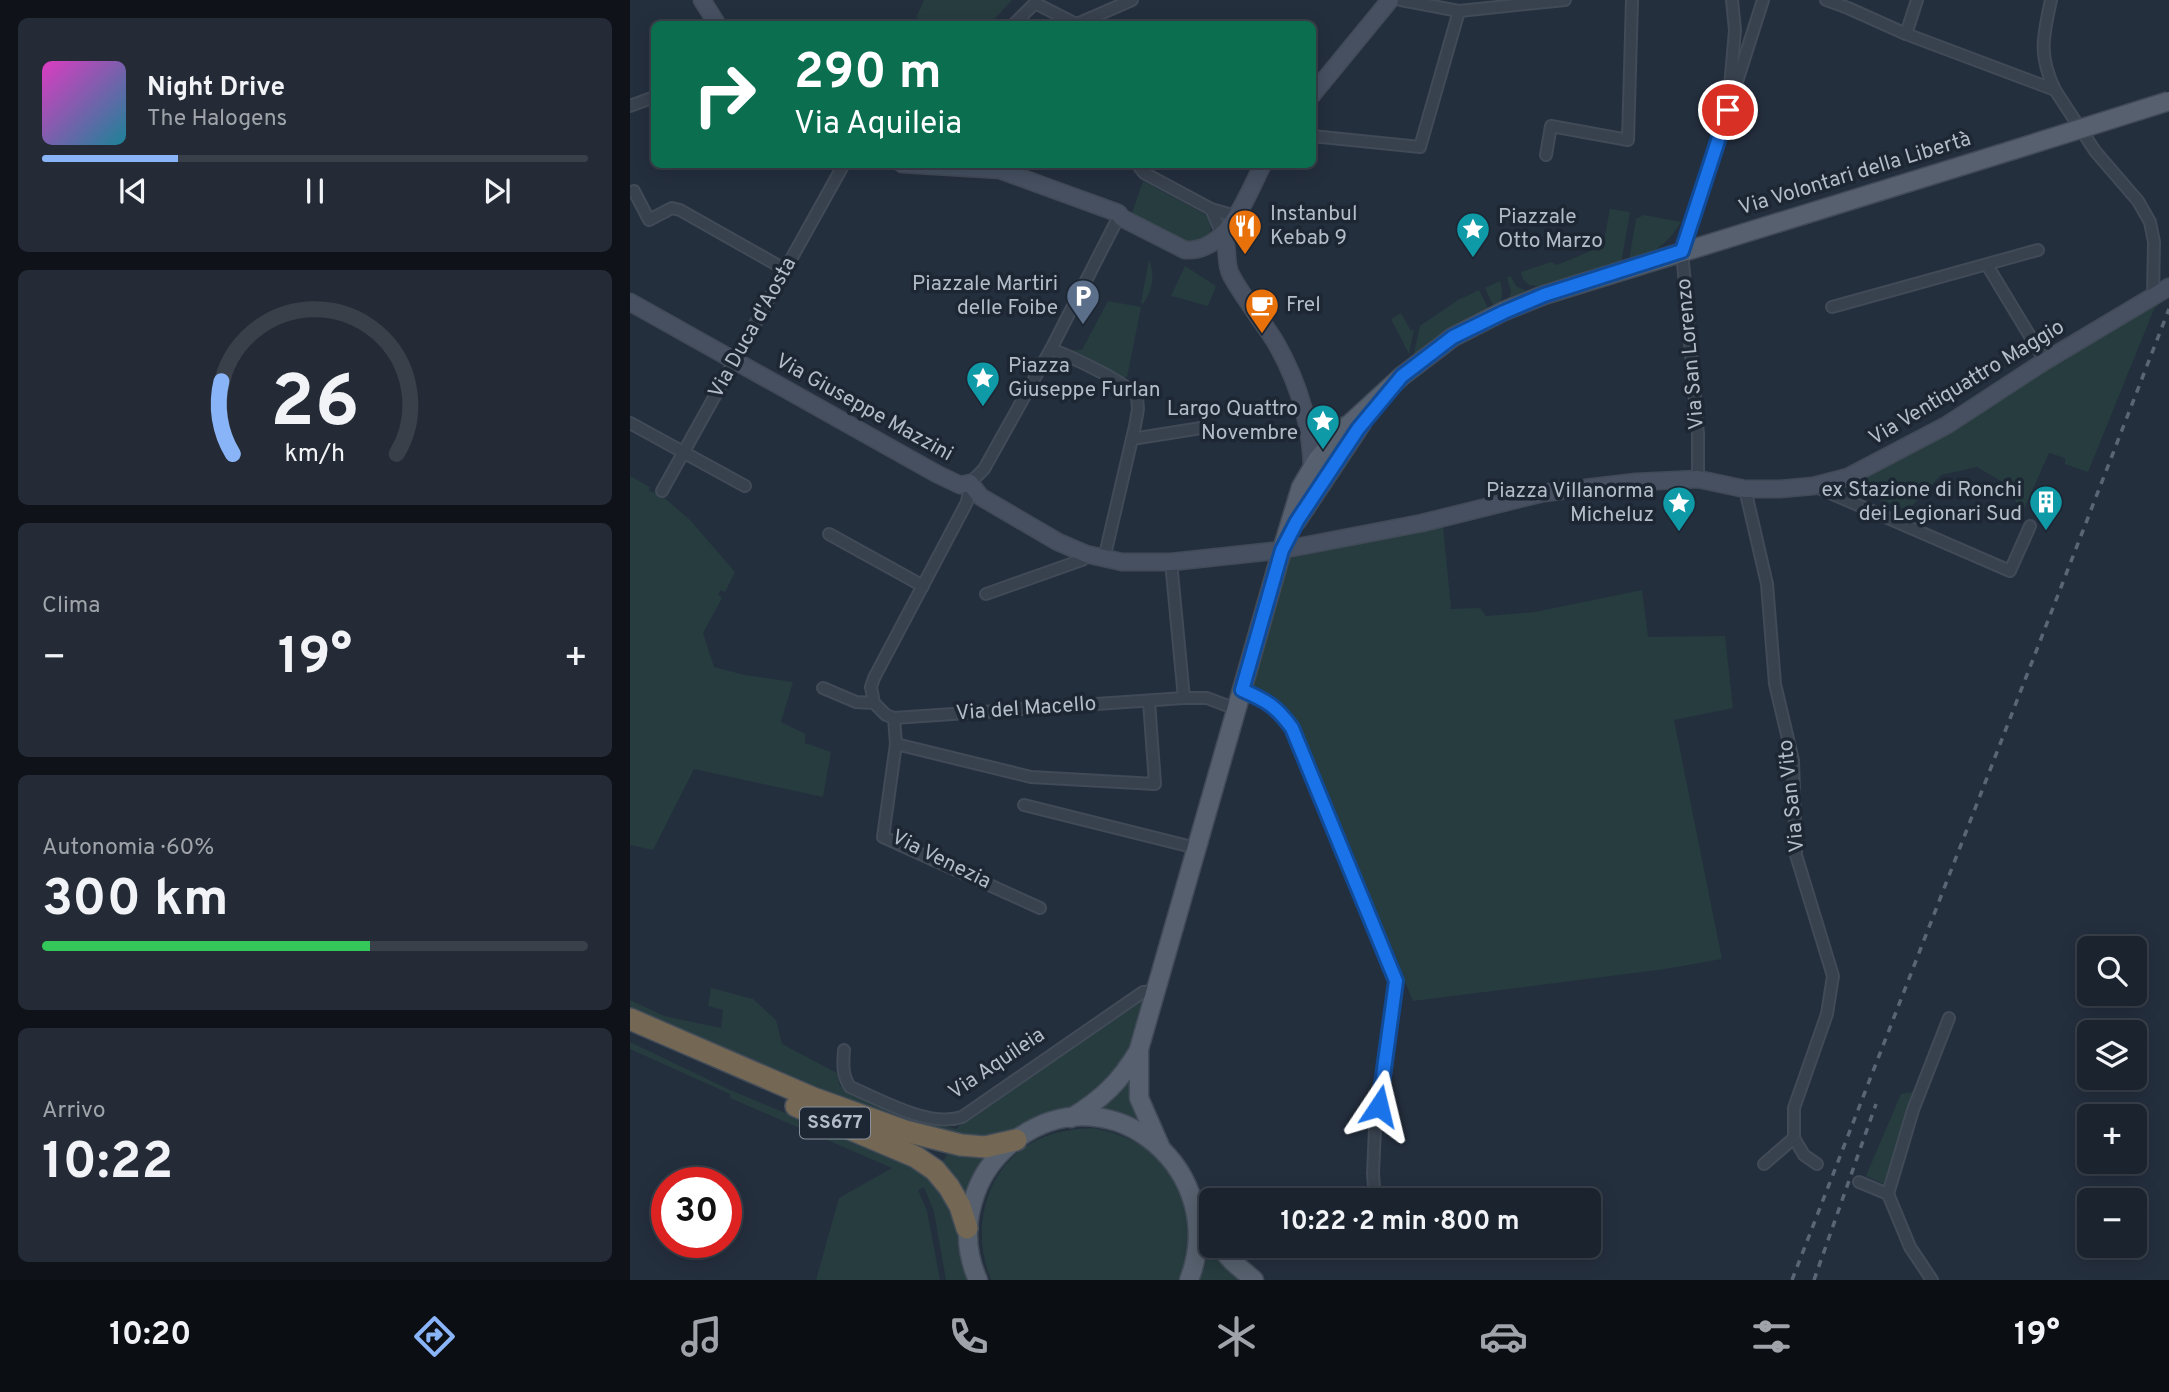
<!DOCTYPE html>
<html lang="it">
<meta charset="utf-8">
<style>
:root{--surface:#1b232e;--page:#242b36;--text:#f1f3f6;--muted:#a0a4aa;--line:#39404a;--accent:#8ab4f8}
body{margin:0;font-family:Overpass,sans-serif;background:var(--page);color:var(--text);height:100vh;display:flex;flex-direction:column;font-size:26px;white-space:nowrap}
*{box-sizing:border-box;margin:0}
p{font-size:23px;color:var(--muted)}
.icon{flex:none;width:38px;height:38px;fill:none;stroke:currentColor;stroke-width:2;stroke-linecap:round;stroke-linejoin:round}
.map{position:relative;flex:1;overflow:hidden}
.side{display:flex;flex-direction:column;gap:18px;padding:18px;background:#0f1319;width:630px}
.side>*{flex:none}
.banner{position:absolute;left:21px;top:21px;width:665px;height:147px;border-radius:10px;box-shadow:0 4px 18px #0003,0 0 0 2px var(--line);background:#0b6e4f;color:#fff;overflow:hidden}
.buttons{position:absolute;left:1447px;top:936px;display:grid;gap:14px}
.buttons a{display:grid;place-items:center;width:70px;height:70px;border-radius:10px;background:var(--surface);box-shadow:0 4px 18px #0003,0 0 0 2px var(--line);font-size:35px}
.speed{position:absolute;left:21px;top:1167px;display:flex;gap:14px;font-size:35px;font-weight:700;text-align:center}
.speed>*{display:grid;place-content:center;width:91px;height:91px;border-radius:50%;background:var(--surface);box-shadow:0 4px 18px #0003,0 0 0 2px var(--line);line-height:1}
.speed .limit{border:10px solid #d22;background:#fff;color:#111}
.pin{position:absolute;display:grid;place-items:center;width:60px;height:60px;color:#fff;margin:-30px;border:4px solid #fff;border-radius:50%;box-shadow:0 2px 7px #0007}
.me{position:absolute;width:77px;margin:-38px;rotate:10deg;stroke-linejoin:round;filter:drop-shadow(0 0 5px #0008)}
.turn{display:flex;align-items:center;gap:24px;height:147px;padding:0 28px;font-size:32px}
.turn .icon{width:91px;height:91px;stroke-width:2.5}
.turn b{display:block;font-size:49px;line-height:60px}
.big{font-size:52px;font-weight:700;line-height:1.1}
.side .card{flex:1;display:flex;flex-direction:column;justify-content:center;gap:10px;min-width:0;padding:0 24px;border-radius:10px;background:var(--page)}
.side .dial{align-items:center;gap:0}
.dial svg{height:182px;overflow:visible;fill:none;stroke:var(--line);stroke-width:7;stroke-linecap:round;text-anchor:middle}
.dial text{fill:var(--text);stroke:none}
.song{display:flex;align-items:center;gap:21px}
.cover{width:84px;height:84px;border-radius:10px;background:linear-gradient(135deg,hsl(310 70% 55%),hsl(190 70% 35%))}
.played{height:7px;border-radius:4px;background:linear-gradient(90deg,var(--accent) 25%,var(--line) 25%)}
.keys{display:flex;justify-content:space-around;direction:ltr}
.heat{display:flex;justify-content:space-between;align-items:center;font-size:38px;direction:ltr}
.charge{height:10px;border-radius:5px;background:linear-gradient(90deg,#34c759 60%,var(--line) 0)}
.trip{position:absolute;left:569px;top:1188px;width:402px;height:70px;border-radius:10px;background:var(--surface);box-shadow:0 4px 18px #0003,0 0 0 2px var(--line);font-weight:700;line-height:70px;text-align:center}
.tabs{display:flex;height:112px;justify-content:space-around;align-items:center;background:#0b0e12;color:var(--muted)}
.tabs .icon{width:49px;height:49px}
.tabs .on{color:var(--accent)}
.tabs b{font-size:32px;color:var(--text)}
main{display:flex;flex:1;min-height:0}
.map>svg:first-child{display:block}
.green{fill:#263c3f}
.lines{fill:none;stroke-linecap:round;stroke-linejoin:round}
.street-casing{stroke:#414a57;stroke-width:14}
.secondary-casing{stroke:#414a57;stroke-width:19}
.primary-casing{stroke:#414a57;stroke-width:21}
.highway-casing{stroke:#434c59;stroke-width:24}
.street{stroke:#38414e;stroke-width:10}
.secondary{stroke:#465061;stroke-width:16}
.primary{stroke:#56606e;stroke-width:18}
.highway{stroke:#746855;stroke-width:21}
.rail{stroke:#5a6575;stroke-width:3.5;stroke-dasharray:7 7;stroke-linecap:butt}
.primary-bridge-casing{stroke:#414a57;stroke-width:21;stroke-linecap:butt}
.primary-bridge{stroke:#56606e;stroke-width:18}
.route-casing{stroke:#114b97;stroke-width:18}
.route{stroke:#1a73e8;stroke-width:12}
.labels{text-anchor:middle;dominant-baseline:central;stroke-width:7;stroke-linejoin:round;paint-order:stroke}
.shield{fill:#1d2633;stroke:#878f9c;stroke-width:2}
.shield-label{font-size:19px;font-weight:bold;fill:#b4bcc9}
.street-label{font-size:21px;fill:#b4bcc9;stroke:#1d2633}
.poi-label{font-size:21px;fill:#b4bcc9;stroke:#1d2633;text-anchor:start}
</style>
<main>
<section class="side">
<div class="card">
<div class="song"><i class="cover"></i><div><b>Night Drive</b><p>The Halogens</p></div></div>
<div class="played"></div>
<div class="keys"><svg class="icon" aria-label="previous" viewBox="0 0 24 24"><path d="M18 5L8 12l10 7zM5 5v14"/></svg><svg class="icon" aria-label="pause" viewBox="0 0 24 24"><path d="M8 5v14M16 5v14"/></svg><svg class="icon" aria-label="next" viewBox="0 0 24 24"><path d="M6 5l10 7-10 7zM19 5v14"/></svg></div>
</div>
<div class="card dial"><svg viewBox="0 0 100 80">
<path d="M14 69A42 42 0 1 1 86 69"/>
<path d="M14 69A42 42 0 0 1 9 37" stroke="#8ab4f8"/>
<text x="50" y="56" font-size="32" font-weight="700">26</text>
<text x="50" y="72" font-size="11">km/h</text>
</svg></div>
<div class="card"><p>Clima</p>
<div class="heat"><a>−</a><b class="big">19°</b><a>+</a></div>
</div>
<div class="card"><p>Autonomia · 60%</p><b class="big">300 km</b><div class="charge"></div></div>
<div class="card"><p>Arrivo</p><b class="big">10:22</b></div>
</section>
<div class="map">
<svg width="1539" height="1280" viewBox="0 0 1539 1280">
<rect width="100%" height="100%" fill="#242f3e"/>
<!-- green -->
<g class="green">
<path d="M 294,0 L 382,0 L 360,24 L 307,24 L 286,18 Z"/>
<path d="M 513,181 L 576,215 L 581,224 C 581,268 518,222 502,213 Z"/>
<path d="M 980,209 L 1000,212 L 991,264 L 943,281 L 931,279 L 907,286 L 899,285 L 893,279 L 891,272 L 921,262 L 927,265 L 973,246 Z"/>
<path d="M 1014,215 L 1051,222 C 1037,244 1024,254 999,261 L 1006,219 Z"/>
<path d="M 519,259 C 525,275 523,290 513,304 L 511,303 Z"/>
<path d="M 555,266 L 586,286 L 578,306 L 541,296 Z"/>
<path d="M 881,276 L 886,286 L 899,292 L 877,305 L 881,291 L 877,278 Z"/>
<path d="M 870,281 C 873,293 875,300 864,307 L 855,288 Z"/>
<path d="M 849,290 L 858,308 L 783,357 L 790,326 L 828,300 Z"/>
<path d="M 1535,298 L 1524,309 L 1458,472 L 1435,464 L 1435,458 L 1419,453 L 1392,513 L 1376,484 L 1347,467 L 1311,475 L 1278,510 L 1216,488 L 1364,402 Z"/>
<path d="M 478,301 L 511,307 L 497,377 L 487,378 L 448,357 L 449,354 L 445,352 L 443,355 L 441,352 L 442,350 L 452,350 Z"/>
<path d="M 771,313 L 781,331 L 784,329 L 779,354 L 761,319 Z"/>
<path d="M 0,476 L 20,487 L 19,491 L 30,494 L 60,520 L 105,572 L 95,592 L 91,590 L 88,594 L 92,598 L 73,633 L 84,667 L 115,675 L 163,682 L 151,722 L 175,734 L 175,743 L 201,752 L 193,797 L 64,769 L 23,850 L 0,845 Z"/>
<path d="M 813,525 L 821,609 L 850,608 L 856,616 L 905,612 L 1012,590 L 1018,637 L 1095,636 L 1103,708 L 1044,720 L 1092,959 L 1035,969 L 783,1001 L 663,719 L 644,697 L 622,686 L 658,559 Z"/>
<path d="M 81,988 L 123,999 L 146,1020 L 152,1044 L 207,1073 L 210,1086 L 281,1118 L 327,1129 L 331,1123 L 508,1002 L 514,1002 L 498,1055 L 460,1099 L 398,1122 L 367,1138 L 332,1140 L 220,1102 L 0,1009 L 0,1000 L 34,1016 L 91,1028 L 93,1010 L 78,1006 Z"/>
<path d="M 0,1042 L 100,1090 L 288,1168 L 314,1194 L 327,1225 L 333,1265 L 339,1280 L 316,1280 L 304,1212 L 294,1187 L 288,1190 L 297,1211 L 310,1280 L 186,1280 L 209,1198 L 262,1168 L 100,1098 L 100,1094 L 0,1049 Z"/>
<path d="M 499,1081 L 502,1083 L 512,1124 L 510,1125 L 467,1110 L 489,1093 Z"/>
<path d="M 1283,1092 L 1258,1181 L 1254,1184 L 1236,1176 L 1271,1094 Z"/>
<path d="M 463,1128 C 522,1139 568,1178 559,1243 C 557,1256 557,1268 550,1280 L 361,1280 C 340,1229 355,1164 409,1139 C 427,1131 444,1129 463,1128 Z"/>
<path d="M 319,1150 L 362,1152 L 339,1208 L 309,1170 Z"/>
<path d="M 578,1245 L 581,1245 L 616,1280 L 569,1280 L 576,1262 Z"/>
</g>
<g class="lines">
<!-- street casing -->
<g class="street-casing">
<g id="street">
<path d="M 771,0 L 829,11 L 935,0"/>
<path d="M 1196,0 L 1218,8 L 1276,34 L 1425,90 L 1465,151 L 1508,201 L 1520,222 L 1524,242 L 1523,297"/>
<path d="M 1421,0 C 1413,37 1408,55 1425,90"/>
<path d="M 384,24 L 405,3 L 446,24"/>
<path d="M 447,24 L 502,0"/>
<path d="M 1276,34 L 1287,0"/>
<path d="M 1104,91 L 1133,0"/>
<path d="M 0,106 L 24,97"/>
<path d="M 682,136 L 790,147 L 829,11"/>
<path d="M 916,155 L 921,126 L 998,140 L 1002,0"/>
<path d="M 507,164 L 514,173 L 581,209 L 599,214 L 604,219"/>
<path d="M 4,191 L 19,220 L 42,208 L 50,210 L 156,270"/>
<path d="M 581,209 L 592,234"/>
<path d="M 1357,265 L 1415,361"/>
<path d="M 1202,307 L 1408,250"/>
<path d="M 421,349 C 439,356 497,382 507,397 L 508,409 L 505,426 L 474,559"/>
<path d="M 0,423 L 115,486"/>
<path d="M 502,439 L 571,428"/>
<path d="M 1068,479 L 1068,434 L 1052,251 L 1098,110 L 1105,30 L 1102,0"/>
<path d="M 1184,486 L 1380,571 L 1400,526"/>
<path d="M 1115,489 L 1137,584 L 1145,684 L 1163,760 L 1166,855 L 1203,976 L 1197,1014 L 1164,1108 L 1164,1138 L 1174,1155 L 1187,1164"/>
<path d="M 32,491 L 214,164"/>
<path d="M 199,534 L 293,586"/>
<path d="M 541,562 L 554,698"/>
<path d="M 356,594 L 452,560 L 456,554"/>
<path d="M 193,688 L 226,702 L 244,703 L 256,715 L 264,718 L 554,698 L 577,698 L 606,709"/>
<path d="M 612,690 C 637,701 646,706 662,728 L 767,981 L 754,1083 L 745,1128 L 743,1174 L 745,1200"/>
<path d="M 244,703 L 241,687 L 244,678 L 337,502 L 340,483 L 354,469 L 421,349 L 485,224 L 492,218"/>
<path d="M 264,718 L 266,744 L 401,777 L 525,784 L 519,701"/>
<path d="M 266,744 L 253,837 L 410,908"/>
<path d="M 394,805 L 566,848"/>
<path d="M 214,1050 C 213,1064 212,1075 220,1087 C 252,1100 298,1128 332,1117 L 513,992 L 525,991"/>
<path d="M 1134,1164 L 1164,1138"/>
<path d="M 1229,1182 L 1258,1194 L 1280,1247 L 1302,1280"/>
<path d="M 1258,1194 L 1283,1110 L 1319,1018"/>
</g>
</g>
<!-- secondary casing -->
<g class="secondary-casing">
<g id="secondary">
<path d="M 72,0 L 87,24"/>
<path d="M 682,95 L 760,0"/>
<path d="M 272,164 L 370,170 L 488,213 L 492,218 L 555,250 C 598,253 617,195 633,164"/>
<path d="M 592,234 C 600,247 594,262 601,275 C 614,299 632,320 646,343 C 668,382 682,427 682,472"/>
<path d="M 0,302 L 307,474 L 330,485 L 340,483 L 351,497 L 428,542 L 456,554 L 492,562 L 541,562 L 652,550 L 792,523 L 913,493 L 1006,482 L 1068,479 L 1115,489 L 1150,489 L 1183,486 L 1218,477 L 1317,425 L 1415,361 L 1539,287"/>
<path d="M 673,412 C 691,429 695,433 719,424"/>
</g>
</g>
<!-- primary casing -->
<g class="primary-casing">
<g id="primary">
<path d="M 666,522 L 732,423"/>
<path d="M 441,1118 C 472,1099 490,1082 509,1050"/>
<path d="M 530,1146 L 509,1098 L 509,1049 L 652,550 L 671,487 L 687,460 L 712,431 L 772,376 L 823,337 L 874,311 L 914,295 L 1383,150"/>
<path d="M 589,1246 L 603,1262 L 624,1280"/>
<path d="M 348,1280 C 335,1251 335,1221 346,1192 C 354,1170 369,1152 388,1138 C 483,1070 601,1173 559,1280"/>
</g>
</g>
<!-- highway casing -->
<g class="highway-casing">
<g id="highway">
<path d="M 0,1019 L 183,1098 L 275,1131 L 331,1145 L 355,1147 L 386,1140"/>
<path d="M 166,1106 L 286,1157 L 305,1170 L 319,1187 L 330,1206 L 337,1228"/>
</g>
</g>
<!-- street -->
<use href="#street" class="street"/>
<!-- secondary -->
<use href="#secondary" class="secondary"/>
<!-- primary -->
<use href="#primary" class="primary"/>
<!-- highway -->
<use href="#highway" class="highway"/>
<!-- rail -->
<g class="rail">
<path d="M 1162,1280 L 1539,309"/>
<path d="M 1184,1280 L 1246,1104"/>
</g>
<!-- primary-bridge casing -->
<g class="primary-bridge-casing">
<path id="primary-bridge" d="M 1383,150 L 1539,101"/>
</g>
<!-- primary-bridge -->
<use href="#primary-bridge" class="primary-bridge"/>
</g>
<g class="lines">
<!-- route casing -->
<g class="route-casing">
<path id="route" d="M 749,1106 L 766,981 L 662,728 C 646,706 637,701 612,690 L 652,550 L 667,521 L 728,429 L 772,376 L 823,337 L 874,312 L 914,295 L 1052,251 L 1098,110"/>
</g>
<!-- route -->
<use href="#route" class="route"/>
</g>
<!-- icons -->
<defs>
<g id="restaurant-pin" transform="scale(1.75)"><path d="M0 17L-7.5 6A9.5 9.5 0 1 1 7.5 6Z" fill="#e8710a" stroke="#1d2633"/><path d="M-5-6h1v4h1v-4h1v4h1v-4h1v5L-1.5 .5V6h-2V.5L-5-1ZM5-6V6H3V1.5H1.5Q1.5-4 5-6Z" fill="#fff"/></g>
<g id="sight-pin" transform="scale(1.75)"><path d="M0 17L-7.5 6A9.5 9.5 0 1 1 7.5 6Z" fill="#0f9aa8" stroke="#1d2633"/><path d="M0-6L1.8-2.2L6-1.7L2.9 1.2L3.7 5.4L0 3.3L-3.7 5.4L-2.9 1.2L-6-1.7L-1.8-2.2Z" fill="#fff"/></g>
<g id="parking-pin" transform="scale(1.75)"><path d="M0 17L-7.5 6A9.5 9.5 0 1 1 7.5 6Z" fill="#5c6f8a" stroke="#1d2633"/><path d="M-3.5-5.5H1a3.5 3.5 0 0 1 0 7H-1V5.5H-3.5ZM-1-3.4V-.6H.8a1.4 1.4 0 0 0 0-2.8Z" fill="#fff"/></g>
<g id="cafe-pin" transform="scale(1.75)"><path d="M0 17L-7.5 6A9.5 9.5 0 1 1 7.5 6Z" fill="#e8710a" stroke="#1d2633"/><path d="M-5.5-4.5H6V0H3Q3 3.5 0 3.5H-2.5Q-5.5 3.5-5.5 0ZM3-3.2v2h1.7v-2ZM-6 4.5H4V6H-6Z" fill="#fff"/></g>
<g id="building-pin" transform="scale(1.75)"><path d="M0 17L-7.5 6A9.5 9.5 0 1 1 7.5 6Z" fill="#0f9aa8" stroke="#1d2633"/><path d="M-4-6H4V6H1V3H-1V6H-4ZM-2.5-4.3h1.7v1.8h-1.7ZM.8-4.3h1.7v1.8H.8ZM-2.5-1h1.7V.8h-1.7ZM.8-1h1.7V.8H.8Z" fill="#fff"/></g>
</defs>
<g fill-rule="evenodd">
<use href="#restaurant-pin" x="615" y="226"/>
<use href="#sight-pin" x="843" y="229"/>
<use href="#parking-pin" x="453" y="296"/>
<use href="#cafe-pin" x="632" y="305"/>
<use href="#sight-pin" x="353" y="378"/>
<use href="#sight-pin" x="693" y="421"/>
<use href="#building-pin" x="1416" y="502"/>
<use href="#sight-pin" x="1049" y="503"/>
</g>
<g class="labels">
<!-- shield labels -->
<rect class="shield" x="170" y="1107.5" width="70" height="31" rx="5"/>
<g class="shield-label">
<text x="205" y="1123">SS677</text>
</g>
<!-- street labels -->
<g class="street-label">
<text transform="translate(1225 174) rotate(-17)">Via Volontari della Libertà</text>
<text transform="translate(123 328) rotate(-61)">Via Duca d'Aosta</text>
<text transform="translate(1061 354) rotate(-95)">Via San Lorenzo</text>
<text transform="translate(1337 383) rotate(-31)">Via Ventiquattro Maggio</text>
<text transform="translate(234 408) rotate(29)">Via Giuseppe Mazzini</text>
<text transform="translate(396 709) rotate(-4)">Via del Macello</text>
<text transform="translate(1162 796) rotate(-96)">Via San Vito</text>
<text transform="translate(311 860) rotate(26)">Via Venezia</text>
<text transform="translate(367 1064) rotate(-34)">Via Aquileia</text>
</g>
<!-- poi labels -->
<g class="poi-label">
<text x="640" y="214">Instanbul<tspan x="640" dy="24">Kebab 9</tspan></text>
<text x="868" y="217">Piazzale<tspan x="868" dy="24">Otto Marzo</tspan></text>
<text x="428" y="284" text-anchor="end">Piazzale Martiri<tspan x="428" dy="24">delle Foibe</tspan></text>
<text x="656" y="305">Frel</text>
<text x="378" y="366">Piazza<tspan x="378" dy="24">Giuseppe Furlan</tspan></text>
<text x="668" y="409" text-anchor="end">Largo Quattro<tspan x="668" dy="24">Novembre</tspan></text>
<text x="1392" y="490" text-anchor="end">ex Stazione di Ronchi<tspan x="1392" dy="24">dei Legionari Sud</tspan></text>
<text x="1024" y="491" text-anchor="end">Piazza Villanorma<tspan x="1024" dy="24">Micheluz</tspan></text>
</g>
</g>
</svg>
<div class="buttons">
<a><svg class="icon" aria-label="search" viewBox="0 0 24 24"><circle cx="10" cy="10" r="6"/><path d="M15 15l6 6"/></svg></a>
<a><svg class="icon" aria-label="layers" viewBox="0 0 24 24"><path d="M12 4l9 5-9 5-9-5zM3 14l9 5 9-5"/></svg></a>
<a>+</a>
<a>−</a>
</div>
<div class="speed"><div class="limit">30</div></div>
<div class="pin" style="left:1098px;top:110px;background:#d93025"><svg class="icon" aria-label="arrive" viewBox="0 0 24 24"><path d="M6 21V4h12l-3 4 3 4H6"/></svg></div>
<svg class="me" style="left:749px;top:1106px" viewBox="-20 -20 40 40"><path d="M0-17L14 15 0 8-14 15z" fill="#1a73e8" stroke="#fff" stroke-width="4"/></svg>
<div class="trip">10:22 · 2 min · 800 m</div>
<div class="banner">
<div class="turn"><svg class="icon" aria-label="right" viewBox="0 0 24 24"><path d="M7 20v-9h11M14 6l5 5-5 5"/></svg><div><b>290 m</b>Via Aquileia</div></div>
</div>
</div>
</main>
<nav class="tabs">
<b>10:20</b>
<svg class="icon on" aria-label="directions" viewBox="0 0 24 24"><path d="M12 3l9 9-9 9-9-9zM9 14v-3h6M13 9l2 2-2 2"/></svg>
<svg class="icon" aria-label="music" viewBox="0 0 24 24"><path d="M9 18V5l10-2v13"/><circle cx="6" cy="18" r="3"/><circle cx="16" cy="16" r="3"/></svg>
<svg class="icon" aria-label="phone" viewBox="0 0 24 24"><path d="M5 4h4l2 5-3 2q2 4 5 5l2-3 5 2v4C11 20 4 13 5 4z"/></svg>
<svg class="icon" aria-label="climate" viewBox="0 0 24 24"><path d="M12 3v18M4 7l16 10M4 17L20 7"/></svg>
<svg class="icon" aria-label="car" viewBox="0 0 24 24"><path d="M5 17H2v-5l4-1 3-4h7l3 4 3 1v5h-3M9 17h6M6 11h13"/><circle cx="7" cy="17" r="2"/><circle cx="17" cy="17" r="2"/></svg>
<svg class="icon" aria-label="filters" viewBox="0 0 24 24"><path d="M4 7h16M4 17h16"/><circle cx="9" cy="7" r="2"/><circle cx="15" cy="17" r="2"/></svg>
<b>19°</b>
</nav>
